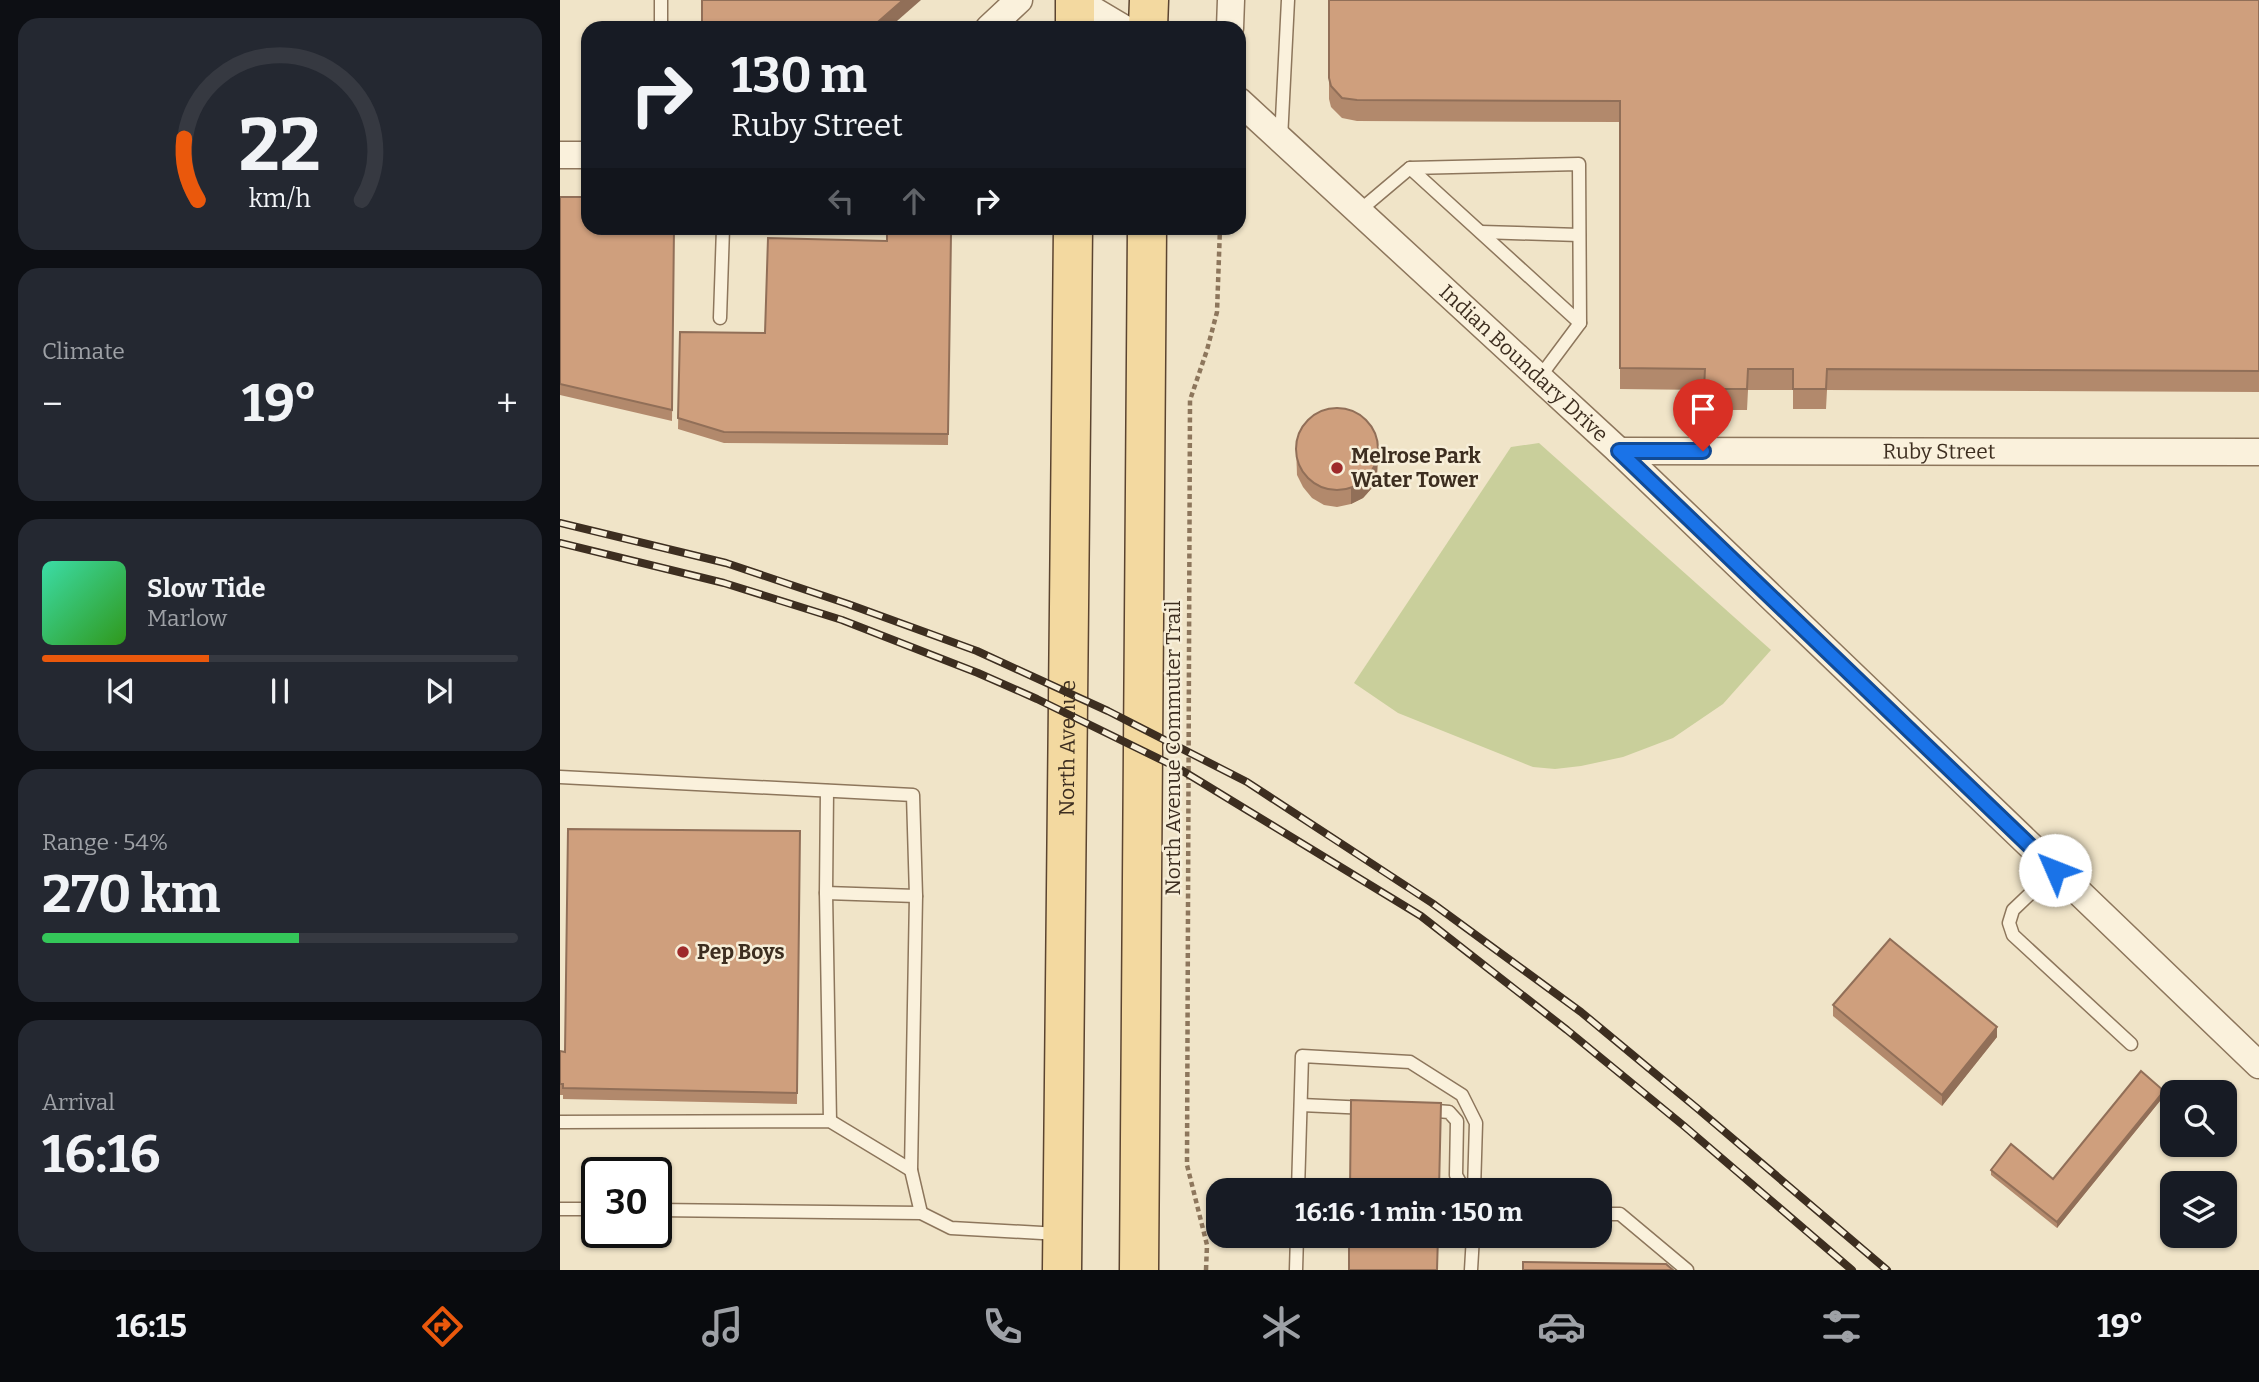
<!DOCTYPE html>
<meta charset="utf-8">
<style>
:root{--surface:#171b24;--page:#242831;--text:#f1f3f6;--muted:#9ea1a6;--line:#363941;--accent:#ea580c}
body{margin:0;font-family:Bitter,serif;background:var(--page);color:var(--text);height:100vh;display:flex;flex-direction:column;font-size:26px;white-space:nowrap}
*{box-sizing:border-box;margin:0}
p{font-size:23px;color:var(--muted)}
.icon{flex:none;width:38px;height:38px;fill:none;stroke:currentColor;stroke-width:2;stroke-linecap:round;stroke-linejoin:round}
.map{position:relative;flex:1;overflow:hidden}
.drawer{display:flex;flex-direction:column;gap:18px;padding:18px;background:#0d0f14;width:560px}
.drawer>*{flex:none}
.top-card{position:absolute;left:21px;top:21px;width:665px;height:214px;border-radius:21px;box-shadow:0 2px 5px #0004;background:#171b24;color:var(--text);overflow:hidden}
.fabs{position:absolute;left:1600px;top:1080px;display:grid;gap:14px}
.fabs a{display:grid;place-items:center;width:77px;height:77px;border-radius:14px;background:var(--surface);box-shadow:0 2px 5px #0004;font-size:35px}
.speed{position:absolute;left:21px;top:1157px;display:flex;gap:14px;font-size:35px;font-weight:700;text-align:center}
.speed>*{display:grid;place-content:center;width:91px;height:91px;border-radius:50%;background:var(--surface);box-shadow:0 2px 5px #0004;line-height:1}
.speed .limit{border:4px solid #111;border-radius:10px;background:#fff;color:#111}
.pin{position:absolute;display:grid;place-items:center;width:60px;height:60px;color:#fff;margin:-72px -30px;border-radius:50% 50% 50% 0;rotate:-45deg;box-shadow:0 0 7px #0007}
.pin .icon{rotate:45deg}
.me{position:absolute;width:77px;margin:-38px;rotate:314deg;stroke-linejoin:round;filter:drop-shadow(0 0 5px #0008)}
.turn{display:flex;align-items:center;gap:24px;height:147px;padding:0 35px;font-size:32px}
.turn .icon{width:91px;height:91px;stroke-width:2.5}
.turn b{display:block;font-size:49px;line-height:60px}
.lanes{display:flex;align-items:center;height:66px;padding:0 35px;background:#0003;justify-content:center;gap:35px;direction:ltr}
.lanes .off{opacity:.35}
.big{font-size:52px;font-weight:700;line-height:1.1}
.drawer .tile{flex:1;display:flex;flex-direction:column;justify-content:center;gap:10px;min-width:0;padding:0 24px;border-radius:21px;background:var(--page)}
.drawer .dial{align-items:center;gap:0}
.dial svg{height:182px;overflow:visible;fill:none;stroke:var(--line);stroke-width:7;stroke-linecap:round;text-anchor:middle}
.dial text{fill:var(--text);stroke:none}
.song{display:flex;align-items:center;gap:21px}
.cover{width:84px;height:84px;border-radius:10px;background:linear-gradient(135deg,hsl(160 70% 55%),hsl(110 70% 35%))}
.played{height:7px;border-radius:4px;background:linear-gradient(90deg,var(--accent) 35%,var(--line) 35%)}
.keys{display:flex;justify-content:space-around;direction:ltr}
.heat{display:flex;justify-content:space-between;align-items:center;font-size:38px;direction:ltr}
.charge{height:10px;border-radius:5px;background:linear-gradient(90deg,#34c759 54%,var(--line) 0)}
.trip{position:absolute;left:646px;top:1178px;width:406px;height:70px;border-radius:21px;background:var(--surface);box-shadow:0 2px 5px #0004;font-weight:700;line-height:70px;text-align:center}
.menu{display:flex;height:112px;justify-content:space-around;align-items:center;background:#090b0e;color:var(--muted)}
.menu .icon{width:49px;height:49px}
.menu .active{color:var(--accent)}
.menu b{font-size:32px;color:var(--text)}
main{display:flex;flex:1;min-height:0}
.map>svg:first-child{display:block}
.green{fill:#c9cf9b}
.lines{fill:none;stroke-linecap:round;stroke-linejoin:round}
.lane-casing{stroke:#8d765c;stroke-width:15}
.street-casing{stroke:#8d765c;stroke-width:29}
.primary-casing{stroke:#5b4430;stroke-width:41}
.path{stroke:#8d765c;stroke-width:4.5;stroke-dasharray:5 3.5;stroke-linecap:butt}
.lane{stroke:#faf1dc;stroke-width:12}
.street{stroke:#faf1dc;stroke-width:26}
.primary{stroke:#f3d9a0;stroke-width:38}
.rail-casing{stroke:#3d2e20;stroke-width:8}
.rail{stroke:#f7eed8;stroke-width:5;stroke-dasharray:16;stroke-linecap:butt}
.wall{fill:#b2896c}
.shaded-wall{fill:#916f58}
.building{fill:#cf9f7d;stroke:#916f58;stroke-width:2}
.route-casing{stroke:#114b97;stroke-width:18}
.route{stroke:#1a73e8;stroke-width:12}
.poi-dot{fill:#9e2a2b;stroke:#f7eed8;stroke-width:2.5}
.labels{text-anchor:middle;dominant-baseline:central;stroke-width:5;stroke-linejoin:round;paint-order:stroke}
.street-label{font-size:21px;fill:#3d2e20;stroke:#f7eed8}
.poi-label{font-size:21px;font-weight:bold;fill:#3d2e20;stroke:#f7eed8;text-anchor:start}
</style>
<main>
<section class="drawer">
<div class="tile dial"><svg viewBox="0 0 100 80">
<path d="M14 69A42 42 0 1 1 86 69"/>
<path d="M14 69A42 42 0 0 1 8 42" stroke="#ea580c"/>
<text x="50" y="56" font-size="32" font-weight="700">22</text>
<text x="50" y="72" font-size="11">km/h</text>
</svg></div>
<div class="tile"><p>Climate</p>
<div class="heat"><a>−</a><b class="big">19°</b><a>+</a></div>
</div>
<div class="tile">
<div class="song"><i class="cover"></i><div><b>Slow Tide</b><p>Marlow</p></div></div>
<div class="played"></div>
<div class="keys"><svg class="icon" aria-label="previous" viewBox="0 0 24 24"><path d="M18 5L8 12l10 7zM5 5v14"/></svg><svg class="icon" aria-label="pause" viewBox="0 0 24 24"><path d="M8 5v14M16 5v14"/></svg><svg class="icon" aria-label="next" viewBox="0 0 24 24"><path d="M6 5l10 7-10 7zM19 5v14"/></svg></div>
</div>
<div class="tile"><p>Range · 54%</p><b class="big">270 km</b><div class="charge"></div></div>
<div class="tile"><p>Arrival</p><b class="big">16:16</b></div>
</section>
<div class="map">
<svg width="1699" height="1270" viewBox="0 0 1699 1270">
<rect width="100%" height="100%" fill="#f0e4c8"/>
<!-- green -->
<path class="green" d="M 979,443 L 1211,650 L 1163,704 L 1113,738 L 1063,757 L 1021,766 L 995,769 L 973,767 L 838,713 L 794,683 L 951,447 Z"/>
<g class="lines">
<!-- lane casing -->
<g class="lane-casing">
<g id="lane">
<path d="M 101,28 L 101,0"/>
<path d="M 721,139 L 728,0"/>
<path d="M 850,168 L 1020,323"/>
<path d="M 799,211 L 850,168 L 1019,164 L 1020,323 L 979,378"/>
<path d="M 921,232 L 1019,235"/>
<path d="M 160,318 L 163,228"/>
<path d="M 0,777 L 353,795 L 356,896 L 351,1170 L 361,1213"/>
<path d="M 267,791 L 266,893 L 270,1121"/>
<path d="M 1495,870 L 1453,910 L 1449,923 L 1453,935 L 1571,1044"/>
<path d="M 266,893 L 356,896"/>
<path d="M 741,1105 L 808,1108"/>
<path d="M 864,1110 L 889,1112 L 897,1121 L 896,1175 L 904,1190"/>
<path d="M 0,1122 L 270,1121 L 351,1170"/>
<path d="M 738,1190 L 742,1056 L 850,1062 L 902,1095 L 916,1123 L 914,1190"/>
<path d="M 0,1209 L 37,1209"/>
<path d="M 96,1210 L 361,1213 L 391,1228 L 499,1234"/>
<path d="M 1040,1214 L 1060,1214 L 1127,1270"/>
<path d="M 736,1270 L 737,1236"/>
<path d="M 911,1270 L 913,1236"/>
</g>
</g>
<!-- street casing -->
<g class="street-casing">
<g id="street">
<path d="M 516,0 L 563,28"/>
<path d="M 429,28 L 459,0"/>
<path d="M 670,28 L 671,0"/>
<path id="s1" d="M 679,101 L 1059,451 L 1699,1065"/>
<path d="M 0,155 L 28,155"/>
<path id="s2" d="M 1059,451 L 1699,452"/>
</g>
</g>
<!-- primary casing -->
<g class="primary-casing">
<g id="primary">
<path d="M 515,28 L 515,0"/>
<path d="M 588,28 L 589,0"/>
<path id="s3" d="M 502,1270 L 513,228"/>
<path d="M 579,1270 L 587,228"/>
</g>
</g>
<!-- path -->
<path class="path" d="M 646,1270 L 647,1245 L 627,1165 L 630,400 L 647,350 L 657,312 L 660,228"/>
<!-- lane -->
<use href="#lane" class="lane"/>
<!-- street -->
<use href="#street" class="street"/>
<!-- primary -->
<use href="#primary" class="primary"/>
<!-- rail casing -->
<g class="rail-casing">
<g id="rail">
<path d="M 0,523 L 166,563 L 288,604 L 417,651 L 548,711 L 687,782 L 872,903 L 1021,1012 L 1138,1109 L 1327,1270"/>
<path d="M 0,543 L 164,583 L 282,620 L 418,673 L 477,699 L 618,768 L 861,916 L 1007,1030 L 1124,1126 L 1292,1270"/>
</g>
</g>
<!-- rail -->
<use href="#rail" class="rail"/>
</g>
<!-- wall -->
<g class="wall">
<path d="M 769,0 L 1699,0 L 1699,392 L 1267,390 L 1266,409 L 1233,409 L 1233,390 L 1188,390 L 1187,410 L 1144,410 L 1144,390 L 1060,389 L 1060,122 L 797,121 L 782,118 L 771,107 L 769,99 Z"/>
<path d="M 0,197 L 114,228 L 112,421 L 0,395 Z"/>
<path d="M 391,234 L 388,445 L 164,443 L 118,429 L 120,332 L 205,333 L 327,241 Z"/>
<path d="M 736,446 L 818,461 L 817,475 L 812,488 L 803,498 L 791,504 L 777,507 L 764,505 L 752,498 L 743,487 L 737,475 Z"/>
<path d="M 240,831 L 237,1104 L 3,1099 L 3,1095 L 0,1095 L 0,1051 L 5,1052 Z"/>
<path d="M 1273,1005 L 1437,1037 L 1382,1106 L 1273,1016 Z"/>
<path d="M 1604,1096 L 1497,1228 L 1431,1175 L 1431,1170 L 1493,1179 Z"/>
</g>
<!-- shaded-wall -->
<g class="shaded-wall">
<path d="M 343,0 L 361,0 L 329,28 L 311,28 Z"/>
<path d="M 818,445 L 817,475 L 812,488 L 803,498 L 791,504 L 791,488 Z"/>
<path d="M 1437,1027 L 1437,1037 L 1382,1106 L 1382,1095 Z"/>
<path d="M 1604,1091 L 1604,1096 L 1497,1228 L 1497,1222 Z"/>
</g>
<!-- building -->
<g class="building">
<path d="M 142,0 L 343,0 L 311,28 L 142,28 Z"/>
<path d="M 769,0 L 1699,0 L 1699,371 L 1267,369 L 1266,389 L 1233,389 L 1233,369 L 1188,369 L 1187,389 L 1144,389 L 1145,369 L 1060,368 L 1060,101 L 797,100 L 782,98 L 771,86 L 769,78 Z"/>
<path d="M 0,197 L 28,197 L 28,228 L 114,228 L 112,410 L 0,384 Z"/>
<path d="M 327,231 L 391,234 L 388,434 L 164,432 L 118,418 L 120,332 L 205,333 L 208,238 L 327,241 Z"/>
<circle cx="777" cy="449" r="41"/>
<path d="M 8,829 L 240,831 L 237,1093 L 3,1088 L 3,1084 L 0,1084 L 0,1051 L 5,1052 Z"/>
<path d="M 1330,939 L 1437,1027 L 1382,1095 L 1273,1005 Z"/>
<path d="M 1581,1071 L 1604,1091 L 1497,1222 L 1431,1170 L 1451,1144 L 1493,1179 Z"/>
<path d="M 791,1100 L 881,1103 L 879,1190 L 790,1190 Z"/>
<path d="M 789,1236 L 878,1236 L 877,1270 L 789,1270 Z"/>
<path d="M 963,1262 L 1106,1264 L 1113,1270 L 963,1270 Z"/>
</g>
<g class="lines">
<!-- route casing -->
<g class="route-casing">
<path id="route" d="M 1143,451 L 1059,451 L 1495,870"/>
</g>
<!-- route -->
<use href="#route" class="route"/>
</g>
<!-- markers -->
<g class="poi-dot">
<circle cx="777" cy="468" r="7"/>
<circle cx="123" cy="952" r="7"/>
</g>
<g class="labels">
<!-- street labels -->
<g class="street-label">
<text stroke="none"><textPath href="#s1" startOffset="387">Indian Boundary Drive</textPath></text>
<text stroke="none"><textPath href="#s2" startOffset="320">Ruby Street</textPath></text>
<text transform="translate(613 748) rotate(-90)">North Avenue Commuter Trail</text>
<text stroke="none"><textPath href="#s3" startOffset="522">North Avenue</textPath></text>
</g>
<!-- poi labels -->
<g class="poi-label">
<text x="791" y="456">Melrose Park<tspan x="791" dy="24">Water Tower</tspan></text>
<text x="137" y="952">Pep Boys</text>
</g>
</g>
</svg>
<div class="fabs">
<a><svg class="icon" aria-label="search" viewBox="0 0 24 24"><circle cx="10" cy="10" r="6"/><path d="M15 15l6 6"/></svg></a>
<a><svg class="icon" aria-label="layers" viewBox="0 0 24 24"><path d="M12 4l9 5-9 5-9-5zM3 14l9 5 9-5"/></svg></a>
</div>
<div class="speed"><div class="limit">30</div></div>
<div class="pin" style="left:1143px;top:451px;background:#d93025"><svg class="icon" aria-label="arrive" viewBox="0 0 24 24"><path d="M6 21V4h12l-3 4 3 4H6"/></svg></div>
<svg class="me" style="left:1495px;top:870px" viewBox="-20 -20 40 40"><circle r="19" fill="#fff"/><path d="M0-13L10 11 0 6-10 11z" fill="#1a73e8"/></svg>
<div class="trip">16:16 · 1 min · 150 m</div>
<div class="top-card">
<div class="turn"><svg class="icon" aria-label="right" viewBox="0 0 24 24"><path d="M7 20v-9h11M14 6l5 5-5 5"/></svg><div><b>130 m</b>Ruby Street</div></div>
<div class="lanes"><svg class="icon off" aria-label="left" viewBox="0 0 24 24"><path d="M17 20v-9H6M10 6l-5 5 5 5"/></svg><svg class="icon off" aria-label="ahead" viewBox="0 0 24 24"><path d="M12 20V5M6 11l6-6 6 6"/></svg><svg class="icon" aria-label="right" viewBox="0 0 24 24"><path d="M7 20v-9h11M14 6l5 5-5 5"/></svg></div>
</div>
</div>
</main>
<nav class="menu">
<b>16:15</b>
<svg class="icon active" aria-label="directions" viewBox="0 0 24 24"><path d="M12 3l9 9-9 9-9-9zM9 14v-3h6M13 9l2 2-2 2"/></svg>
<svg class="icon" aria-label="music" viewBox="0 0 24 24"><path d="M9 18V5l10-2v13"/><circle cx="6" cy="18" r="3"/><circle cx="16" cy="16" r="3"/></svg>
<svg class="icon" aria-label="phone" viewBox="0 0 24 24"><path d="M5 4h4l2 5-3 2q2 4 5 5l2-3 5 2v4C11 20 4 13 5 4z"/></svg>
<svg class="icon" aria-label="climate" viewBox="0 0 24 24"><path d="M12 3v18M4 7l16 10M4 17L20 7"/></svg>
<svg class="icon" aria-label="car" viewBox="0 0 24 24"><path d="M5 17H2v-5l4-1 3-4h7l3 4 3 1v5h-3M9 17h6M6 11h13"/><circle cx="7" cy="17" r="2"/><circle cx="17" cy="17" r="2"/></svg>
<svg class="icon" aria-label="filters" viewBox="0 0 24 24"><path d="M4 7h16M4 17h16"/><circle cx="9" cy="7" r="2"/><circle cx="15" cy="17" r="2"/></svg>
<b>19°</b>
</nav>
